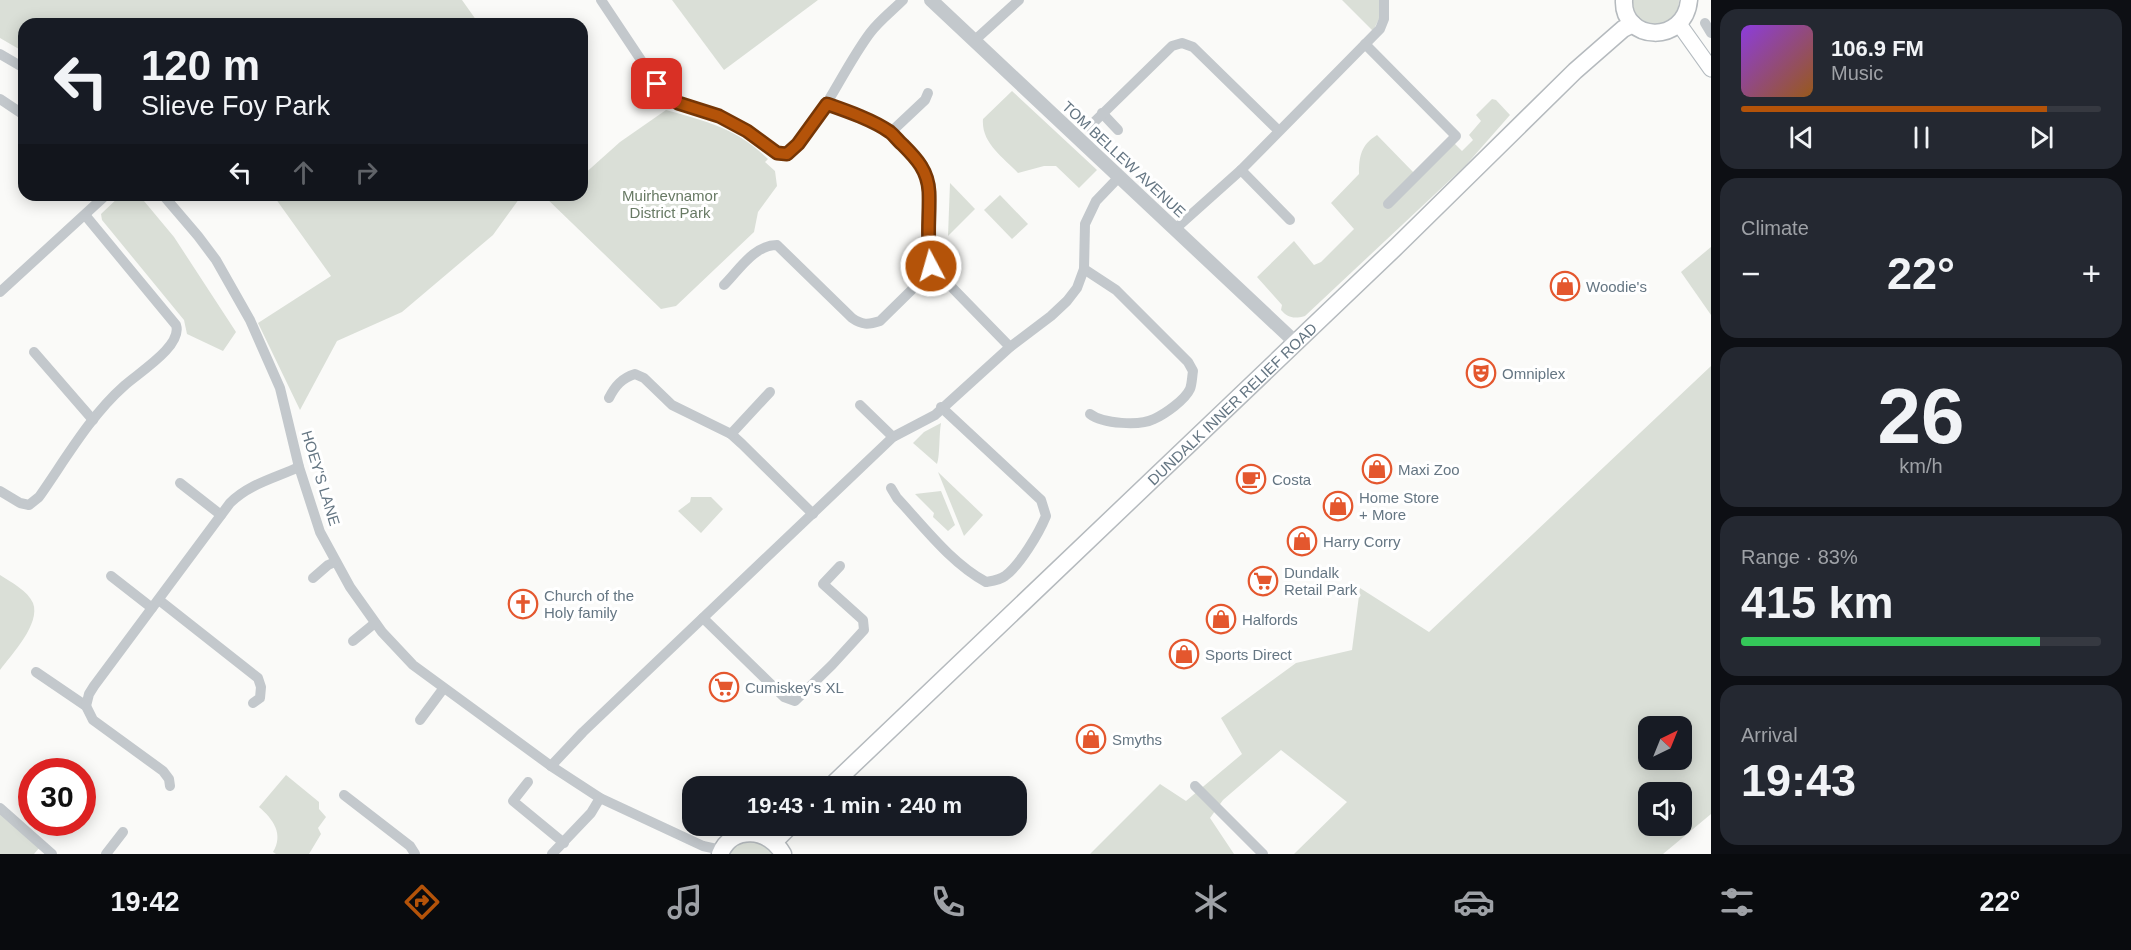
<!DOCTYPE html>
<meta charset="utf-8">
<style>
:root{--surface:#171b24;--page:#242831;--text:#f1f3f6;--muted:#9ea1a6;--line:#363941;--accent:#b45309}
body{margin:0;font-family:Arial,sans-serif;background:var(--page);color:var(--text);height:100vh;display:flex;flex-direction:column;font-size:22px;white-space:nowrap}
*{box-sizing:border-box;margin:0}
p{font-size:20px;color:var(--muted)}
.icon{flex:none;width:33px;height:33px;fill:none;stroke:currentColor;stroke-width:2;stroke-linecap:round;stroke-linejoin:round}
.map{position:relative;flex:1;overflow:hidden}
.panel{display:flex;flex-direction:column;gap:9px;padding:9px;background:#0d0f14;width:420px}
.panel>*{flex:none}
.guide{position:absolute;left:18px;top:18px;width:570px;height:183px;border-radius:18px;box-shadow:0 3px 15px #0003;background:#171b24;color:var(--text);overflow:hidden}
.needle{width:39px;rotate:43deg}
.tools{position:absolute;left:1638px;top:716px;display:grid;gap:12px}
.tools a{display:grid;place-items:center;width:54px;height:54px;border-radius:12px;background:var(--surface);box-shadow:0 3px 15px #0003;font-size:30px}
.speed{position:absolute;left:18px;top:758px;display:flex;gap:12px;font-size:30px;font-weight:700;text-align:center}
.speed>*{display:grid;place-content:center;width:78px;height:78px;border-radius:50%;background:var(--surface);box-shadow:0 3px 15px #0003;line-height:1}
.speed .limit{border:9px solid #d22;background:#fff;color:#111}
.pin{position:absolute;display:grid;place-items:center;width:51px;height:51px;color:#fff;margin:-26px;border-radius:12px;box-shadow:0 3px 9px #0006}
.me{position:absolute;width:66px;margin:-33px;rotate:354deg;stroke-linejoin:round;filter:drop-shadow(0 0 4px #0008)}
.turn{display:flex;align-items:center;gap:21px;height:126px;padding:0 24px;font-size:27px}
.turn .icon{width:78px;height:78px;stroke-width:2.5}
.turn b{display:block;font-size:42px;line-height:51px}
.lanes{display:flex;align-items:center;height:57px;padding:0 24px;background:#0003;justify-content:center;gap:30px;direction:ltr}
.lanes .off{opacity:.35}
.big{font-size:45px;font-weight:700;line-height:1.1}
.panel .card{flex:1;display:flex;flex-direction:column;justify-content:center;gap:9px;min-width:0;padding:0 21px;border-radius:18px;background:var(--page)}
.panel .dial{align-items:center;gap:0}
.dial b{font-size:78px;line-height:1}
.song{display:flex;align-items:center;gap:18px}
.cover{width:72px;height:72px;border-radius:9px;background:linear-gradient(135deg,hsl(270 70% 55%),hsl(30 70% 35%))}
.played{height:6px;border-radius:3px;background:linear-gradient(90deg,var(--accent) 85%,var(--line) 85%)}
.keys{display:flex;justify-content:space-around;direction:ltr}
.heat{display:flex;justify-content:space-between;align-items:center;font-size:33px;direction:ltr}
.charge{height:9px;border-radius:4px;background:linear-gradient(90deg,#34c759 83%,var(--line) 0)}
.trip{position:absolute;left:682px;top:776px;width:345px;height:60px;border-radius:18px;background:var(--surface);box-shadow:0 3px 15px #0003;font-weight:700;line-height:60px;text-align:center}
.tab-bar{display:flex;height:96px;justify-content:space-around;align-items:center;background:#090b0e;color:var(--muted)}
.tab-bar .icon{width:42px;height:42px}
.tab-bar .on{color:var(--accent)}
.tab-bar b{font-size:27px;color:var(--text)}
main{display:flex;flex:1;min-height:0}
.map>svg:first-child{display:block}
.green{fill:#dadfd7;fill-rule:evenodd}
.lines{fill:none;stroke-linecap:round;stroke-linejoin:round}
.secondary-casing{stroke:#b3babf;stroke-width:17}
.primary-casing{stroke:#b5babe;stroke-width:19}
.minor{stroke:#c3c8cc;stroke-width:10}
.tertiary{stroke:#c3c8cc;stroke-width:14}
.secondary{stroke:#fff;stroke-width:15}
.primary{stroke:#fff;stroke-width:16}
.route-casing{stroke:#753606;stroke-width:15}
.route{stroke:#b45309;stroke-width:10}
.labels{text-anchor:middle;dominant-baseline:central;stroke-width:6;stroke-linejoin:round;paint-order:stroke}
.street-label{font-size:15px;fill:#657683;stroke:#fff}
.park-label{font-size:15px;fill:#687a64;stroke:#fff}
.poi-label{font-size:15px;fill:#657683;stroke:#fff;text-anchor:start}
</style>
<main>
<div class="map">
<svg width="1711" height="854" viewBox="0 0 1711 854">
<rect width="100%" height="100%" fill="#fafaf8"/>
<!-- green -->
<g class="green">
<path d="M 0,0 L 462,0 L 479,24 L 24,24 L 24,52 L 0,38 Z"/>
<path d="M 672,0 L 818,0 L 724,70 Z"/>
<path d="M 1342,0 L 1379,0 L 1379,19 L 1373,31 Z"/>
<path d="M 1633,0 L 1679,0 C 1679,33 1632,33 1633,0 Z"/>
<path d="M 1012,91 L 1097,170 L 1079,188 L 1056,166 L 1044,166 L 1018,173 C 1003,157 981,143 983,119 Z"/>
<path d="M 1492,99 L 1496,100 L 1510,115 L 1466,165 L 1305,316 C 1294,319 1288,318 1281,310 L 1282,305 L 1257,277 L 1294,241 L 1314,265 L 1321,262 L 1354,229 L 1331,203 L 1359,174 C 1359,156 1361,145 1377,135 L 1414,173 L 1450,139 L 1462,151 L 1473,140 L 1469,135 L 1481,121 L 1476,115 Z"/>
<path d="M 666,110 C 708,122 736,128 768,159 L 765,162 L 775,171 L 777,186 L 758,212 L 754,232 L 676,306 L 661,309 L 543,195 L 582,195 L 582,176 L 620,142 Z"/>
<path d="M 950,183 L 975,209 L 948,236 Z"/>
<path d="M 121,195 L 139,195 L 174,237 L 236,332 L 223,351 L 187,334 L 184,320 L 102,220 L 101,214 Z"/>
<path d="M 273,195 L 522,195 L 493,235 L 402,312 L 337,341 L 300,410 L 258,323 L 331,276 Z"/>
<path d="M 1000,195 L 1028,224 L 1012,239 L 984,210 Z"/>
<path d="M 1711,247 L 1711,315 L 1681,272 Z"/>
<path d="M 1711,366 L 1711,814 L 1663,854 L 1294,854 L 1347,802 L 1281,750 L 1223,800 L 1210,818 L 1234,854 L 1090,854 L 1160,784 L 1186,801 L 1242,754 L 1221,718 L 1296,663 L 1352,650 L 1360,588 L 1429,632 ZM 1648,726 L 1682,726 L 1682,759 L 1648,759 ZM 1648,792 L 1682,792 L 1682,825 L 1648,825 Z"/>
<path d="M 941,423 C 939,434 940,456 937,464 L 913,443 L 924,432 Z"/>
<path d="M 938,472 L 983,515 L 964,536 Z"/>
<path d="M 941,491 L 955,525 L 948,531 L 933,517 L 934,513 L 915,494 Z"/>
<path d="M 691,497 L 711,497 L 723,509 L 701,533 L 678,511 L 690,502 Z"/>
<path d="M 0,575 C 11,582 28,591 33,603 C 41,624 11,655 0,670 Z"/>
<path d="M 286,775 L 319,802 L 319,809 L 326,817 L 318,828 L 321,834 L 309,854 L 276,854 L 273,852 C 284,834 273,819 259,807 Z"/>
<path d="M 0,812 L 40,847 L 34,854 L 0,854 Z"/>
<path d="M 740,841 L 763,842 L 775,854 L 727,854 Z"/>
</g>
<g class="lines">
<!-- secondary casing -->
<g class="secondary-casing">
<path id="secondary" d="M 1679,24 L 1711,69"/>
</g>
<!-- primary casing -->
<g class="primary-casing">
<g id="primary">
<path d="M 1624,0 C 1622,42 1685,45 1689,0"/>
<path id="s1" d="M 831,786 L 1397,246 L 1575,71 L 1623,29 L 1633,24"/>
<path d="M 774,842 L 791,825"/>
<path d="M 720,854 C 732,825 769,828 783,854"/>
</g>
</g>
<!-- minor -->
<g class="minor">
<path d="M 601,0 L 657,84 L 678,103 L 719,116 L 747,131 L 777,153 L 787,154 C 824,120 841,72 870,33 C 879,21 892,11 903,0"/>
<path d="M 1705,23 L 1711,33"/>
<path d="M 975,40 L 1019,0"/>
<path d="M 1365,44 L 1456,136 L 1388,204"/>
<path d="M 0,54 L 24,68"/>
<path d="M 0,99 L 24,115"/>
<path d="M 827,104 L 854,114 L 891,132 L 924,169 L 929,191 L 927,230 L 931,266 L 1010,347"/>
<path d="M 1102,113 L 1118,130"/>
<path d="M 1089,127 L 1172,46 L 1182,43 L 1193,47 L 1278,130"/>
<path d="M 891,132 L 925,100 L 928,93"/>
<path d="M 1241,170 L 1290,220"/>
<path d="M 163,195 L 198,236 L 216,260 L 250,320 L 280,388 L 299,467 L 320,532 L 350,587 L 382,632 L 413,665 L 551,766 L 600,798 L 703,846 L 721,850"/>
<path d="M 1175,229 L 1241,170 L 1380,29 L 1384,19 L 1384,0"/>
<path d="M 1084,269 L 1116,290 L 1188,362 L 1193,371 C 1192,377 1192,384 1190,389 C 1185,400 1165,414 1154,419 C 1140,426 1103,424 1090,414"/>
<path d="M 724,285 C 739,270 754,245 777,245 L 852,318 C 862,325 868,325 880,321 L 933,269"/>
<path d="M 0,292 L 106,195"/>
<path d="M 34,352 L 93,420"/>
<path d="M 609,398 C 615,386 622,378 635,374 L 644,378 L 672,405 L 731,434 L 742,444 L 813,514"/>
<path d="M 860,405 L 893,437"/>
<path d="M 731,434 L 770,392"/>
<path d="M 180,483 L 221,515"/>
<path d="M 891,488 L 897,498 C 924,527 951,563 986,582 C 992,581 1000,580 1005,576 C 1020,565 1039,533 1046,516 L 1041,500 L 941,407"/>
<path d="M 0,491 L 20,503 L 29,505 L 39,497 C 65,460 90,416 124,386 C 138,373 183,346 176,325 L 85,215"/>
<path d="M 111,576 L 152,608"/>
<path d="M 313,578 L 328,565 L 335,562"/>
<path d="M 159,600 L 258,678 L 261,687 L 260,698 L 253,703"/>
<path d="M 703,618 L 784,697 L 795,701 L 832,665 L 864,630 L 863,620 L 823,584 L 840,566"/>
<path d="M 353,641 L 375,623"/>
<path d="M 36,672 L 86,706 L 93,720 L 163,771 L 169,779 L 170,786"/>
<path d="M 86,706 L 89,694 L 94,686 L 230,503 C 249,484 275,478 299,467"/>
<path d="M 420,720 L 443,689"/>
<path d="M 551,766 L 583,732 L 893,437 L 935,415 L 1010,347 L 1051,316 L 1067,301 L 1077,288 L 1084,269 L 1085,224 L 1096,201 L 1119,177"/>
<path d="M 528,782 L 513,801 L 564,843"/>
<path d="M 1195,786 L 1263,854"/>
<path d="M 344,795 L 410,846 L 415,854"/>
<path d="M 0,808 L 52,854"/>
<path d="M 106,854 L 123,832"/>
<path d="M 552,854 L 591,813 L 600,798"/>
</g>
<!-- tertiary -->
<path class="tertiary" d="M 931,0 L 1295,342"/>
<!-- secondary -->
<use href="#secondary" class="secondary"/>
<!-- primary -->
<use href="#primary" class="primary"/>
</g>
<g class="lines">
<!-- route casing -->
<g class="route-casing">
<path id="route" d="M 657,84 L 678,103 L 719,116 L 747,131 L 777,153 L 787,154 L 798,144 L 827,104 C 847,111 873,120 890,132 C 895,136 898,141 903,145 C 917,159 928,171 929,192 C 930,217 926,240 931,266"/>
</g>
<!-- route -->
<use href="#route" class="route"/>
</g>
<!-- icons -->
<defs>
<g id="shop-ring" transform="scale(1.5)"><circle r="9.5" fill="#fff" stroke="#e4572e" stroke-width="1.5"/><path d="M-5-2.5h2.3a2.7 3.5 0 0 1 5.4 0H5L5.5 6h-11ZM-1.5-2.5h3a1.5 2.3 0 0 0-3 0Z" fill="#e4572e"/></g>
<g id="theatre-ring" transform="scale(1.5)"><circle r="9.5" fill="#fff" stroke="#e4572e" stroke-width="1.5"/><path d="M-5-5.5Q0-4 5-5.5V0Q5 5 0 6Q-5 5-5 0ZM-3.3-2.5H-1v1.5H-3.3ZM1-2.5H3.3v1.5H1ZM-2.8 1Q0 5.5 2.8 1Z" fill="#e4572e"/></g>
<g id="cafe-ring" transform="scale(1.5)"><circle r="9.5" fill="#fff" stroke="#e4572e" stroke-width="1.5"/><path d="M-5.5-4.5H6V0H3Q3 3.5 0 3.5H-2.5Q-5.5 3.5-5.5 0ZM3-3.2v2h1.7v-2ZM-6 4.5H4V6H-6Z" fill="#e4572e"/></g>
<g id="supermarket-ring" transform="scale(1.5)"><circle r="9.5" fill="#fff" stroke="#e4572e" stroke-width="1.5"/><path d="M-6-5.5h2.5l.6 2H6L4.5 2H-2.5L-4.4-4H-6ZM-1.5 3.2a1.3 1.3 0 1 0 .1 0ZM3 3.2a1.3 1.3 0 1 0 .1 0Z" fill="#e4572e"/></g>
<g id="church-ring" transform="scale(1.5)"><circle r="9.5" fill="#fff" stroke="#e4572e" stroke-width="1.5"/><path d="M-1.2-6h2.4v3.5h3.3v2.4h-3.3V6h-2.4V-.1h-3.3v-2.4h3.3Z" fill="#e4572e"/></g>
</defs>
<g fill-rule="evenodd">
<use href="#shop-ring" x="1565" y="286"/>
<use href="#theatre-ring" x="1481" y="373"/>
<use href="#shop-ring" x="1377" y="469"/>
<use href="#cafe-ring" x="1251" y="479"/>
<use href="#shop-ring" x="1338" y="506"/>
<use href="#shop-ring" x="1302" y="541"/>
<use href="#supermarket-ring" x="1263" y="581"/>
<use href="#church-ring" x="523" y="604"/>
<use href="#shop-ring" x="1221" y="619"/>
<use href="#shop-ring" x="1184" y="654"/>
<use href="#supermarket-ring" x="724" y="687"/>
<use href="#shop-ring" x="1091" y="739"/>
</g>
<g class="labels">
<!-- street labels -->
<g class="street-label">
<text transform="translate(1124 159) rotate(43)">TOM BELLEW AVENUE</text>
<text stroke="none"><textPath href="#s1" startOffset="554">DUNDALK INNER RELIEF ROAD</textPath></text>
<text transform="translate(321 478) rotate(73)">HOEY'S LANE</text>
</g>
<!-- park labels -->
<g class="park-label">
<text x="670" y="195">Muirhevnamor<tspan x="670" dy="17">District Park</tspan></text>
</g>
<!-- poi labels -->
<g class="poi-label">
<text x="1586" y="286">Woodie's</text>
<text x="1502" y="373">Omniplex</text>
<text x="1398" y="469">Maxi Zoo</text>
<text x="1272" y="479">Costa</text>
<text x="1359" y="497">Home Store<tspan x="1359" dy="17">+ More</tspan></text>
<text x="1323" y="541">Harry Corry</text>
<text x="1284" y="572">Dundalk<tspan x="1284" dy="17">Retail Park</tspan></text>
<text x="544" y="595">Church of the<tspan x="544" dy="17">Holy family</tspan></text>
<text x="1242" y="619">Halfords</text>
<text x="1205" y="654">Sports Direct</text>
<text x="745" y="687">Cumiskey's XL</text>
<text x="1112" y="739">Smyths</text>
</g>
</g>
</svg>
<div class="tools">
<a><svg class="needle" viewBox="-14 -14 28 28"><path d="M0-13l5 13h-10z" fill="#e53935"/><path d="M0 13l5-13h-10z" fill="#9ea1a6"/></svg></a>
<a><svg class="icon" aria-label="sound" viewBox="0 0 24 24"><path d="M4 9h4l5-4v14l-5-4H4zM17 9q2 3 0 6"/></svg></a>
</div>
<div class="speed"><div class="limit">30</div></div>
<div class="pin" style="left:657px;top:84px;background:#d93025"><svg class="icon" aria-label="arrive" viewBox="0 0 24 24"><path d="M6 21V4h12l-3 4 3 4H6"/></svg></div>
<svg class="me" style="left:931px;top:266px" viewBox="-20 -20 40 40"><circle r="17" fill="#b45309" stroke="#fff" stroke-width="3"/><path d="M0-11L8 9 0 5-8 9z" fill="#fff"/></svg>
<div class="trip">19:43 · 1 min · 240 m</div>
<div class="guide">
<div class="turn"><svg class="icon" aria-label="left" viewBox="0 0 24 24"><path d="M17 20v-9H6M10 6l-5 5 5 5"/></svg><div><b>120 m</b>Slieve Foy Park</div></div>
<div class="lanes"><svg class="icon" aria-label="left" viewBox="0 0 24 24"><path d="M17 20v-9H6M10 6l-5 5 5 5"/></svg><svg class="icon off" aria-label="ahead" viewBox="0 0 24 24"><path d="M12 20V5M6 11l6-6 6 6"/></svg><svg class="icon off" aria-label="right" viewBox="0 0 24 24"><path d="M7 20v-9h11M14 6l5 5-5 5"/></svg></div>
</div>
</div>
<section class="panel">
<div class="card">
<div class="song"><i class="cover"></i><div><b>106.9 FM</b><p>Music</p></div></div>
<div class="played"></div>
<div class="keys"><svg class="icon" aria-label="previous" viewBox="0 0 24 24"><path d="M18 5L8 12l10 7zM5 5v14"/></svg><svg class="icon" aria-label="pause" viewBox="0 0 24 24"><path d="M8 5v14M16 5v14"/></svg><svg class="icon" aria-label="next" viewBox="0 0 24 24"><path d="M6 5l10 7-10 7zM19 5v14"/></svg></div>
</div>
<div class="card"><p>Climate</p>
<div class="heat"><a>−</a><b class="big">22°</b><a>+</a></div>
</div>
<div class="card dial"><b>26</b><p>km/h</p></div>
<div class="card"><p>Range · 83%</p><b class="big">415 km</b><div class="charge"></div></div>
<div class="card"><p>Arrival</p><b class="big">19:43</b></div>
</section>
</main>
<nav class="tab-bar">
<b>19:42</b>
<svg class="icon on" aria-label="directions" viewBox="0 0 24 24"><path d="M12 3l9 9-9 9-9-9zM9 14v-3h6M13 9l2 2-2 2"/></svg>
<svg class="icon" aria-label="music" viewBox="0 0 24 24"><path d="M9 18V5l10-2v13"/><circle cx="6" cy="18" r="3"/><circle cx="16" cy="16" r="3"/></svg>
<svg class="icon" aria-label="phone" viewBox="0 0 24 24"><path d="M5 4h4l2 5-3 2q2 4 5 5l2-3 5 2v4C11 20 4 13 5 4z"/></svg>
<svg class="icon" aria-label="climate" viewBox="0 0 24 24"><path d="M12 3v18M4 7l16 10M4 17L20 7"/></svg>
<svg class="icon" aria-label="car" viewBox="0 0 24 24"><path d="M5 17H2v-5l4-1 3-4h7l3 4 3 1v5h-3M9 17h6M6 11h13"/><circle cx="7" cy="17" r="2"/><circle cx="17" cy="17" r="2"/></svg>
<svg class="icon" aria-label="filters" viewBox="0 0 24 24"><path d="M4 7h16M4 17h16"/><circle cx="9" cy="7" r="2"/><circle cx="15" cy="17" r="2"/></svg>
<b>22°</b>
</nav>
